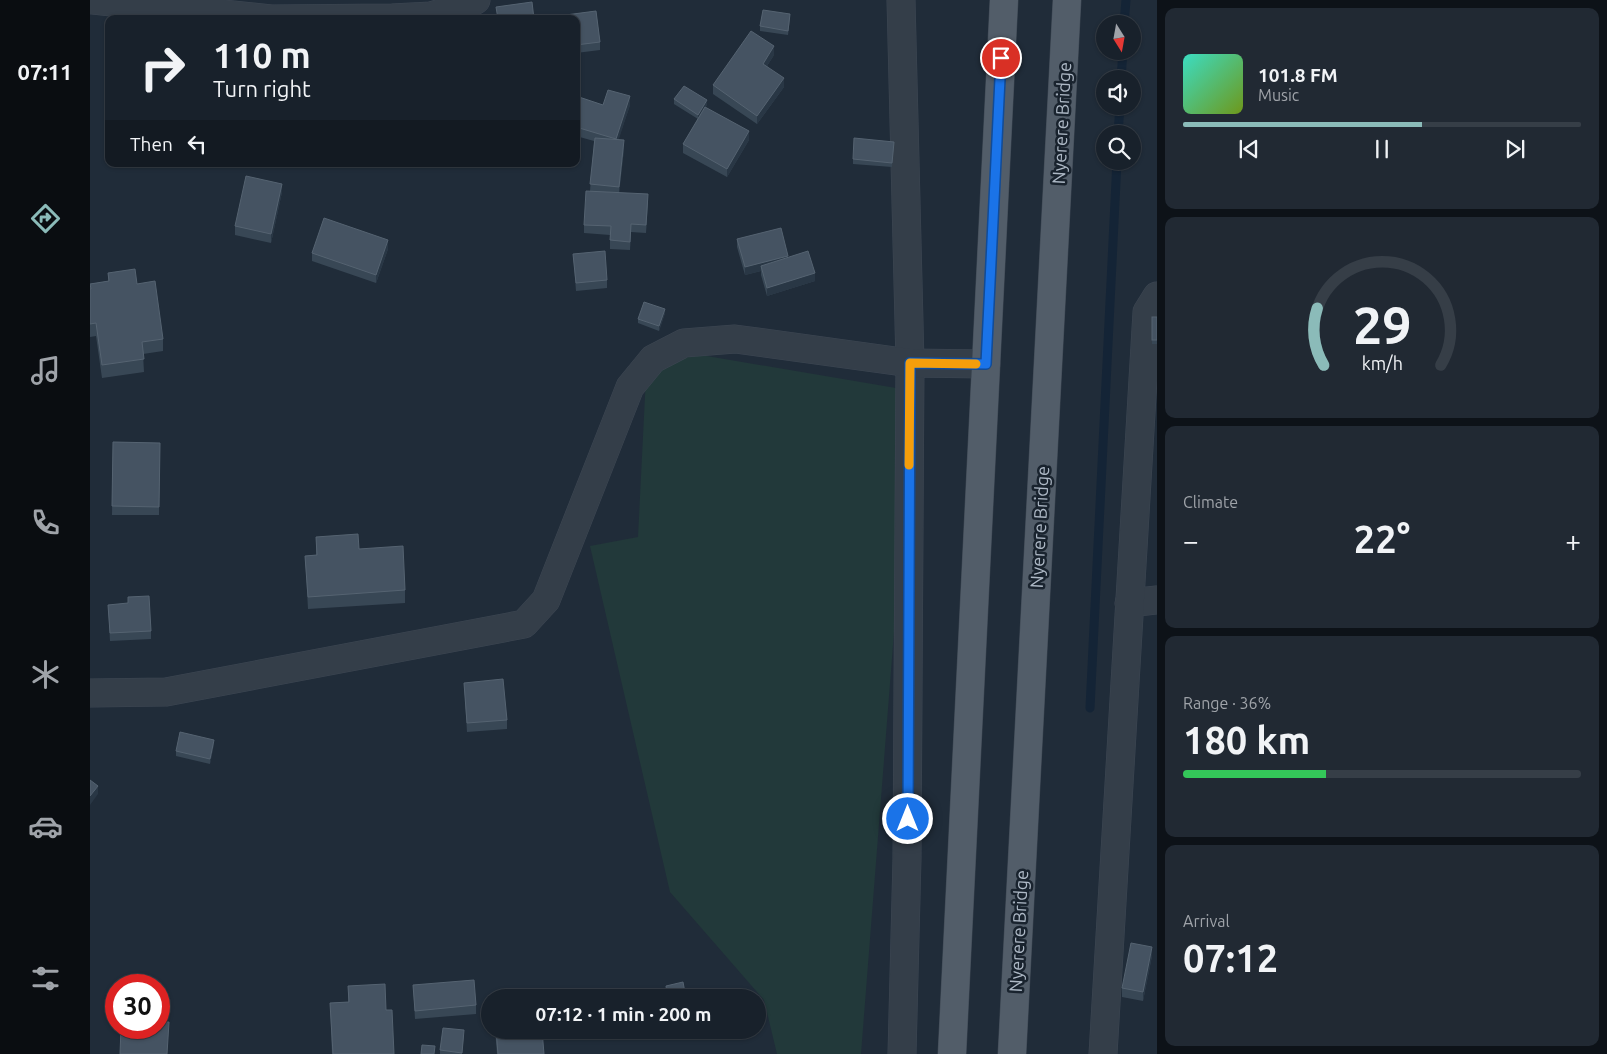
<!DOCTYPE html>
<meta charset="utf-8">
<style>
:root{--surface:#18212b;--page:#212933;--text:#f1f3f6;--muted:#9fa3a9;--line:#363e47;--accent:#8bbbb9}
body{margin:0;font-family:Ubuntu,sans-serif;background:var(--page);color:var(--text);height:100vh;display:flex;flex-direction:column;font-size:19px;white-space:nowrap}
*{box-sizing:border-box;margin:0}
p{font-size:16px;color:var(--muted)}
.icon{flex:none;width:28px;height:28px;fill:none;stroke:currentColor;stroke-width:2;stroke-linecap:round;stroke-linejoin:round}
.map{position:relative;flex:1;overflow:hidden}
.drawer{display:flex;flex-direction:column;gap:8px;padding:8px;background:#0d1218;width:450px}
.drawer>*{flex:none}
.hud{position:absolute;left:15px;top:15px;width:475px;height:152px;border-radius:10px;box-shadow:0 1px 4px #0004,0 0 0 1px var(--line);background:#18212b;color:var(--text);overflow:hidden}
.needle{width:32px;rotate:169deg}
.tools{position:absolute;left:1006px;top:15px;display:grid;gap:10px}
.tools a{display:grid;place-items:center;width:45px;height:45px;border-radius:50%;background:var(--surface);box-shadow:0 1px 4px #0004,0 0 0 1px var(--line);font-size:25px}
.speed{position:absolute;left:15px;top:974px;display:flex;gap:10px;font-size:25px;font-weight:700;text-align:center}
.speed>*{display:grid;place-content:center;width:65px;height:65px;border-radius:50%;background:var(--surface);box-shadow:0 1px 4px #0004,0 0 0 1px var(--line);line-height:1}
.speed .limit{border:8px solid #d22;background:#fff;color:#111}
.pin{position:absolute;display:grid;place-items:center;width:42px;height:42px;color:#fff;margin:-21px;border:2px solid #fff;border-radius:50%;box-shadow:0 1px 5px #0007}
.me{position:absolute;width:55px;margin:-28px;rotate:0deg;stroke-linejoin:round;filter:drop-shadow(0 0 4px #0008)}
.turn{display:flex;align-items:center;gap:18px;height:105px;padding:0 25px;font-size:22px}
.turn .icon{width:65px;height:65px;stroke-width:2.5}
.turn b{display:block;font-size:35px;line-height:42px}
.then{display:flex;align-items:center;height:48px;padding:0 25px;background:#0003;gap:10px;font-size:19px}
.big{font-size:38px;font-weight:700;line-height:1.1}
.drawer .card{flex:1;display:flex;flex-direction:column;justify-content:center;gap:8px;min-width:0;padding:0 18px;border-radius:10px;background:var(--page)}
.drawer .dial{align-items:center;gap:0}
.dial svg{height:130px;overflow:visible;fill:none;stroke:var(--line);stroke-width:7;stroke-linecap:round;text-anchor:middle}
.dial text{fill:var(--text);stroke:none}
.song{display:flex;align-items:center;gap:15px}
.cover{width:60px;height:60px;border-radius:8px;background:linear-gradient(135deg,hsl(170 70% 55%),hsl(80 70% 35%))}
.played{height:5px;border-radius:2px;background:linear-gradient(90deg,var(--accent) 60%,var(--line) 60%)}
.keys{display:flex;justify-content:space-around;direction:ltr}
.heat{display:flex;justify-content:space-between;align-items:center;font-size:28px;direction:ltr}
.charge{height:8px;border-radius:4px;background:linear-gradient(90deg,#34c759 36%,var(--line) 0)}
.trip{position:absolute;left:391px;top:989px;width:285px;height:50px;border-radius:25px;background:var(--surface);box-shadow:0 1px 4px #0004,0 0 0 1px var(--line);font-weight:700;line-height:50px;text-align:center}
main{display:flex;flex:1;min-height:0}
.menu{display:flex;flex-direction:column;width:90px;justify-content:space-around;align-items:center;background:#0a0d11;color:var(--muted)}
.menu .icon{width:35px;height:35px}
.menu .current{color:var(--accent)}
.menu b{font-size:22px;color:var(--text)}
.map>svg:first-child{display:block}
.green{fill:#22393a}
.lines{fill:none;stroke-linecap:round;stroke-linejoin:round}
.stream{stroke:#142436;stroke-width:9}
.minor-casing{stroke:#3d4753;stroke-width:29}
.major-casing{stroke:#3d4753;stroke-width:29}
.minor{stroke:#343e49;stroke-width:28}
.major{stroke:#525d69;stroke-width:28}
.wall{fill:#384755}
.shaded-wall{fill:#293745}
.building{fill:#455362;stroke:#556371}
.route-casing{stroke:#114b97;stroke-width:12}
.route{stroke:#1a73e8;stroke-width:9}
.slow{stroke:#f59e0b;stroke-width:9}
.labels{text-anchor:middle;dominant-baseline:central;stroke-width:5;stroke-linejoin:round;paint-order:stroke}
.street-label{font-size:18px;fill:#aeb9c6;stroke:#19232e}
</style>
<main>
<nav class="menu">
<b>07:11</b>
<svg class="icon current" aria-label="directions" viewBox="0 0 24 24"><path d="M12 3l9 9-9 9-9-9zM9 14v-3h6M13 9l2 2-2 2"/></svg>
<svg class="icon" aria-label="music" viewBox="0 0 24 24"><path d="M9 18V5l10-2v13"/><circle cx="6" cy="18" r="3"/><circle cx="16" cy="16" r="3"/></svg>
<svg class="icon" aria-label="phone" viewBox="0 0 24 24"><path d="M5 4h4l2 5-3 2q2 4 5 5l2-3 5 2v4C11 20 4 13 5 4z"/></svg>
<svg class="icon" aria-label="climate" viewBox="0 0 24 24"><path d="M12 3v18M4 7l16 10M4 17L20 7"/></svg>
<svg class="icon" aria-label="car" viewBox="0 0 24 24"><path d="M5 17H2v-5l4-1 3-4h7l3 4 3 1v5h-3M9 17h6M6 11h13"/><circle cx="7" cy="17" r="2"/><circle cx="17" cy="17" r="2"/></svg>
<svg class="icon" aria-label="filters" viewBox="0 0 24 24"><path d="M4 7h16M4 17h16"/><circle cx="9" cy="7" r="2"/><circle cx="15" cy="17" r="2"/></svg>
</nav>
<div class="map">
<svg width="1067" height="1054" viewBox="0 0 1067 1054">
<rect width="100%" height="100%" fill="#202c39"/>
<!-- green -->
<path class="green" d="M 605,354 L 806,388 L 820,428 L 771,1054 L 687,1054 L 674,1000 L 580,892 L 500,546 L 548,537 L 556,376 Z"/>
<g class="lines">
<!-- stream -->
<g class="stream">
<path d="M 1034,24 L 1036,0"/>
<path d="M 1031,79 L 1033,51"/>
<path d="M 1028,134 L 1030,106"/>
<path d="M 1000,708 L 1027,161"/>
</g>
<!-- minor casing -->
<g class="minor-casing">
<g id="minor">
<path d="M 3,0 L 181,19 L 302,18 L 341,16 L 374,6 L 386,0"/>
<path d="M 811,0 L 820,363 L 817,858 L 812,1054"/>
<path d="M 1039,603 L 1067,600"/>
<path d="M 0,693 L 76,692 L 434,624 L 456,600 L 540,387 L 563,359 L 594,343 L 645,339 L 820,363 L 896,364"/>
<path d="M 1013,1054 L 1057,312 L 1067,296"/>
</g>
</g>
<!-- major casing -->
<g class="major-casing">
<g id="major">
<path d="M 862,1054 L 914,0"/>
<path d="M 922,1054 L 977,0"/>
</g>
</g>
<!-- minor -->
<use href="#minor" class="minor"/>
<!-- major -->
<use href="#major" class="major"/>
</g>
<!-- wall -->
<g class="wall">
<path d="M 506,11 L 510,42 L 510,50 L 486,53 L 486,19 L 468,19 L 468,16 Z"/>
<path d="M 700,18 L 698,35 L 670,31 L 670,26 Z"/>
<path d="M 684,55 L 677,66 L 694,87 L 667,124 L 623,94 L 623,85 Z"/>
<path d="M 486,96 L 513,105 L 540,105 L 528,140 L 534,149 L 529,193 L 558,203 L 556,233 L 541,232 L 540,250 L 520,249 L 520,235 L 494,233 L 494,225 L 500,191 L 504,141 L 486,136 Z"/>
<path d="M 584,99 L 617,105 L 615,107 L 659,140 L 637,177 L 593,153 L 593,144 L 614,109 L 608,119 L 584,104 Z"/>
<path d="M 804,142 L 802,167 L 763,164 L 763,159 Z"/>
<path d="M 192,192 L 181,243 L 145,235 L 145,226 Z"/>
<path d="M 647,239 L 698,257 L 725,281 L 677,296 L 671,275 L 671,271 L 655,275 L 647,247 Z"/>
<path d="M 298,249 L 286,283 L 222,261 L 222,253 Z"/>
<path d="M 483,254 L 517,280 L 517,288 L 486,291 Z"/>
<path d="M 18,273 L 47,284 L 73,339 L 73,351 L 53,354 L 54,372 L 12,378 L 6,336 L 0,337 L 0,284 L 18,281 Z"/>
<path d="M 575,313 L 569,331 L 548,323 L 548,319 Z"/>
<rect x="1062" y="317" width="5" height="27"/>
<path d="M 23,442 L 70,443 L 69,515 L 22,515 Z"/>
<path d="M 226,537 L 269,549 L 315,590 L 315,603 L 218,609 L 215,556 L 226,555 Z"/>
<path d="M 18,605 L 61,631 L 61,639 L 20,641 Z"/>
<path d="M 374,683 L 417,720 L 417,729 L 377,732 Z"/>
<path d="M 124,744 L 120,764 L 86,756 L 86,751 Z"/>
<path d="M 1062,956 L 1053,1001 L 1032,997 L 1032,988 Z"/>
<path d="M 323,985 L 386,1005 L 386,1014 L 325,1019 Z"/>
<path d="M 258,986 L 296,1010 L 304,1054 L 242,1054 L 240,1003 L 258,1002 Z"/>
<path d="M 405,1030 L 432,1030 L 432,1032 L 454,1054 L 407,1054 Z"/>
<path d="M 374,1035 L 372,1054 L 350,1054 L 350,1050 Z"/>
</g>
<!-- shaded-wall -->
<g class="shaded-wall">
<path d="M 684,46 L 684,55 L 673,72 L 673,64 Z"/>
<path d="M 694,78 L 694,87 L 667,124 L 667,116 Z"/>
<path d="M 540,96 L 540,105 L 526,148 L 526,139 Z"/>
<path d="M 617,100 L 617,105 L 608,119 L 608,115 Z"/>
<path d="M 659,131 L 659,140 L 637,177 L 637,169 Z"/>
<path d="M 534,140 L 534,149 L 529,195 L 529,187 Z"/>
<path d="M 192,184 L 192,192 L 181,243 L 181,234 Z"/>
<path d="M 298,240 L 298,249 L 286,283 L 286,275 Z"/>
<path d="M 698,256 L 698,264 L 671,266 L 671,271 L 655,275 L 655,267 Z"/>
<path d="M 725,273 L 725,281 L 677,296 L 677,288 Z"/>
<path d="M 575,309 L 575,313 L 569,331 L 569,326 Z"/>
<path d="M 124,740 L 124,744 L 120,764 L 120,759 Z"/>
<path d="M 8,786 L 8,794 L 0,805 L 0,796 Z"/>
<path d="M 1062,947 L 1062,956 L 1053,1001 L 1053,992 Z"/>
</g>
<!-- building -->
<g class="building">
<path d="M 442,2 L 444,19 L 408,19 L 406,7 Z"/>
<path d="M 673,10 L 700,14 L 698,31 L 670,26 Z"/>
<path d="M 506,11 L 510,42 L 486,45 L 486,19 L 469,19 L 468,16 Z"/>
<path d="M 661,31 L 684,46 L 673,64 L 694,78 L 667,116 L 623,85 Z"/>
<path d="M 594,86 L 617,100 L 608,115 L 584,99 Z"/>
<path d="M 518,90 L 540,96 L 526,139 L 486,127 L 486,96 L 513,105 Z"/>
<path d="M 615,107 L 659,131 L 637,169 L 593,144 Z"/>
<path d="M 505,138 L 534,140 L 529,187 L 500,184 Z"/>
<path d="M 764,138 L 804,142 L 802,163 L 763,159 Z"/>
<path d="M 156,176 L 192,184 L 181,234 L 145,226 Z"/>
<path d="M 496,191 L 558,194 L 556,225 L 541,224 L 540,242 L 520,240 L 521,226 L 494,225 Z"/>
<path d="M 234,218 L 298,240 L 286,275 L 222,253 Z"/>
<path d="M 691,228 L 698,256 L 655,267 L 647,239 Z"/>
<path d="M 515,251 L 517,280 L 486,283 L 483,254 Z"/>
<path d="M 718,251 L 725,273 L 677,288 L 671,266 Z"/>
<path d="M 45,269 L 47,284 L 65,281 L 73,339 L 52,342 L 54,359 L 12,365 L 6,323 L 0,324 L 0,289 L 1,289 L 0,284 L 19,281 L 18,273 Z"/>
<path d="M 554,302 L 575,309 L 569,326 L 548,319 Z"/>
<rect x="1062" y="317" width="5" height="23"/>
<path d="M 23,442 L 70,443 L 69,507 L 22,506 Z"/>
<path d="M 268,534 L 269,549 L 313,546 L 315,590 L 218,597 L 215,556 L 227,555 L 226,537 Z"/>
<path d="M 59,596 L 61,631 L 20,633 L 18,605 L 38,603 L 38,597 Z"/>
<path d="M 413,679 L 417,720 L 377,723 L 374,683 Z"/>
<path d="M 90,732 L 124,740 L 120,759 L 86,751 Z"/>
<path d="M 0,780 L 8,786 L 0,796 Z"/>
<path d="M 1041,943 L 1062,947 L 1053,992 L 1032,988 Z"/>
<path d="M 384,980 L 386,1005 L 325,1011 L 323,985 Z"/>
<path d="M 593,982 L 596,998 L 570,998 L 570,995 L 577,994 L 576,986 Z"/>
<path d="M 295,984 L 296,1010 L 302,1010 L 304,1054 L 243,1054 L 240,1003 L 259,1002 L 258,986 Z"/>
<path d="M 69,1022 L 79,1022 L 77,1054 L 30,1054 L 31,1028 L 69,1028 Z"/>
<path d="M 353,1028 L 374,1030 L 372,1053 L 350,1050 Z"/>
<path d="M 406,1030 L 432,1030 L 432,1032 L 452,1030 L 454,1054 L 408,1054 Z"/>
<path d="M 332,1045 L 345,1046 L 344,1054 L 331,1054 Z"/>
</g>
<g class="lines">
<!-- route casing -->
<g class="route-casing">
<path id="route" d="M 818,819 L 820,363 L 896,364 L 911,58"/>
</g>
<!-- route -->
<use href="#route" class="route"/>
<!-- slow -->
<path class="slow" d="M 819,465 L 820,363 L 886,364"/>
</g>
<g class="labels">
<!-- street labels -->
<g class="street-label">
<text transform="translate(971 123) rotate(-87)">Nyerere Bridge</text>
<text transform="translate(949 527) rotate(-87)">Nyerere Bridge</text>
<text transform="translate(928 931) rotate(-87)">Nyerere Bridge</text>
</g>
</g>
</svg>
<div class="tools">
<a><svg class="needle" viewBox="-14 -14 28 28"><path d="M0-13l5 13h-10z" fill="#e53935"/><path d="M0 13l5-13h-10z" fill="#9fa3a9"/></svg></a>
<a><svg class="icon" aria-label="sound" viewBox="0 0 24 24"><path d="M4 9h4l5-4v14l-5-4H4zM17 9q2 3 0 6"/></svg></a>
<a><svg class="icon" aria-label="search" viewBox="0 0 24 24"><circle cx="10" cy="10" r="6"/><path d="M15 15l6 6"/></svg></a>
</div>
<div class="speed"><div class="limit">30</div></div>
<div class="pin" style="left:911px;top:58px;background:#d93025"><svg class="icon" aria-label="arrive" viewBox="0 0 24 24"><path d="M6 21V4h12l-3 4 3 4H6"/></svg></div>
<svg class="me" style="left:818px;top:819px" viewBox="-20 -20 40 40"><circle r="17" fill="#1a73e8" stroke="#fff" stroke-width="3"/><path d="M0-11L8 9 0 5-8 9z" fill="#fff"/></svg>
<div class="trip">07:12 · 1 min · 200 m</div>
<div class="hud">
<div class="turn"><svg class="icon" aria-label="right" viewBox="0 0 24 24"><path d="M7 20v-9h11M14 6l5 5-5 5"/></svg><div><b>110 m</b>Turn right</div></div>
<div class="then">Then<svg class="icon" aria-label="left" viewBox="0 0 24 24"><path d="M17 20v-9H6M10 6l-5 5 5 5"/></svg></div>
</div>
</div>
<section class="drawer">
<div class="card">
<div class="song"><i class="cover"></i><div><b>101.8 FM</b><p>Music</p></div></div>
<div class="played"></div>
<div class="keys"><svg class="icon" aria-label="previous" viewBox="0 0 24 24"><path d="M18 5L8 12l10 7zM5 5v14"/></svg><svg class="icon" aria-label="pause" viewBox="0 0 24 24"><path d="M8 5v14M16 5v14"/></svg><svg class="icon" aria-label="next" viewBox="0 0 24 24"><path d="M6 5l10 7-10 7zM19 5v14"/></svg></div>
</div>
<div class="card dial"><svg viewBox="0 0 100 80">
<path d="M14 69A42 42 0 1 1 86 69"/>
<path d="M14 69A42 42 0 0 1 10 34" stroke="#8bbbb9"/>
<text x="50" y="56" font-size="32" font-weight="700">29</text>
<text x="50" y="72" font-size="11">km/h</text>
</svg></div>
<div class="card"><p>Climate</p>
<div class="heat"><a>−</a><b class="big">22°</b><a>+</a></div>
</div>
<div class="card"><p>Range · 36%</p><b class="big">180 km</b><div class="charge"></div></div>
<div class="card"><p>Arrival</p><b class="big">07:12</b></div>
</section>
</main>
